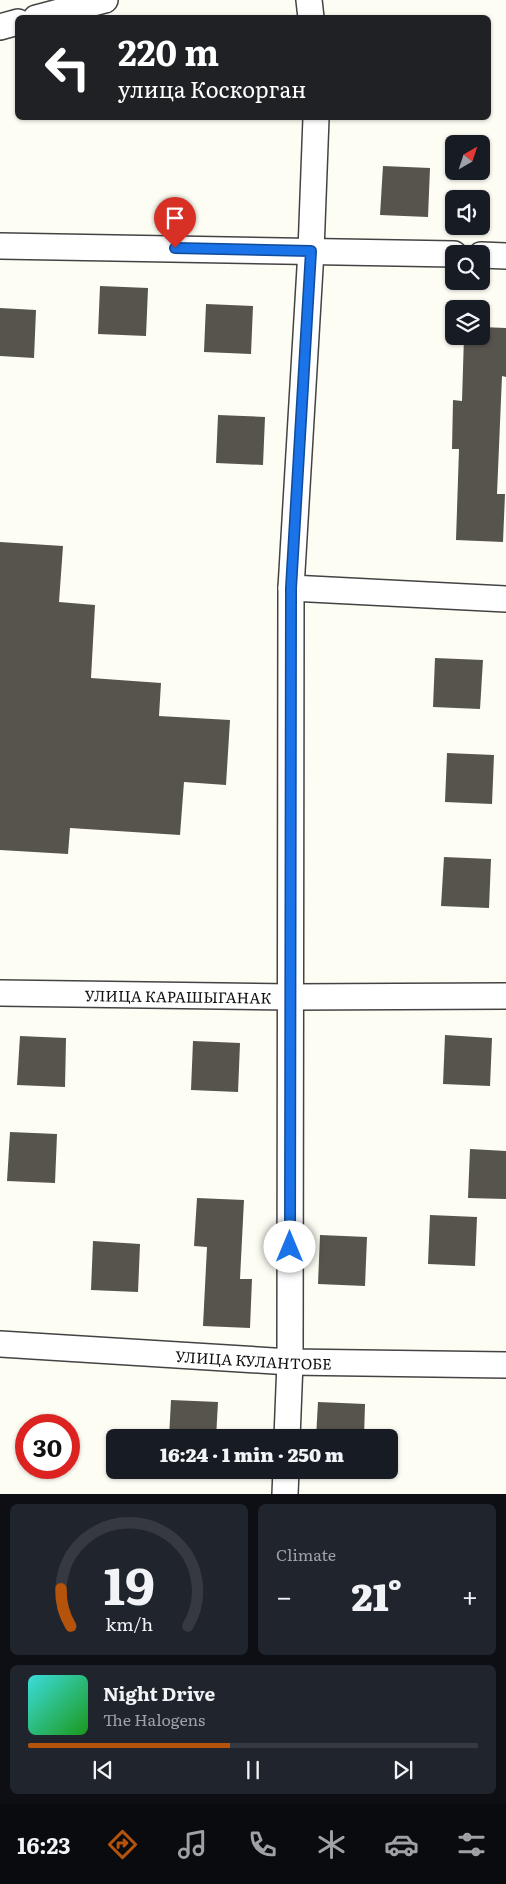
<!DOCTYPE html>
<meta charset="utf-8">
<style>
:root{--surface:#171b24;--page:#20242c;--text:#f1f3f6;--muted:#9ea1a6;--line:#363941;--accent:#b45309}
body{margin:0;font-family:Literata,serif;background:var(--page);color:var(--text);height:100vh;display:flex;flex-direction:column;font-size:19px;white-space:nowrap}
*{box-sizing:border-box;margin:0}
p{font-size:16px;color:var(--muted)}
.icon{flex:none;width:28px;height:28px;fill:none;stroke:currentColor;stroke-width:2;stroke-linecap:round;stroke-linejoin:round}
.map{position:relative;height:1494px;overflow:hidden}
.side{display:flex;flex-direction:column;gap:10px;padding:10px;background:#0d0f14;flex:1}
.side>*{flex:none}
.top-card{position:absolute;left:15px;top:15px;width:476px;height:105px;border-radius:8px;box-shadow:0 1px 4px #0004;background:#202124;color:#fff;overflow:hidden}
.needle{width:32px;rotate:39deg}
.controls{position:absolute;left:445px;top:135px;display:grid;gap:10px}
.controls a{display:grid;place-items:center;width:45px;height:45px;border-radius:8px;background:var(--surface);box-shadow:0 1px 4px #0004;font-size:25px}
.speed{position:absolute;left:15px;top:1414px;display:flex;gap:10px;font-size:25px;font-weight:700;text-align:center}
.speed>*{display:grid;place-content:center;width:65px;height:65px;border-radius:50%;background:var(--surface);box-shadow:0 1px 4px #0004;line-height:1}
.speed .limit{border:8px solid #d22;background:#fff;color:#111}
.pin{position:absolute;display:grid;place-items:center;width:42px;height:42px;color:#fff;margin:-51px -21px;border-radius:50% 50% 50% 0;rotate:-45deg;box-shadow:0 0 5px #0007}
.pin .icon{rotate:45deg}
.me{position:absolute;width:55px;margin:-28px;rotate:0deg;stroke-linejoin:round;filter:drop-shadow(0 0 4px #0008)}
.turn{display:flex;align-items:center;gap:18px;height:105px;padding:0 20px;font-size:22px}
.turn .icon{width:65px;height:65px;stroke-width:2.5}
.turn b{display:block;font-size:35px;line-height:42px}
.big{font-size:38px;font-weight:800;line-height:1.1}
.side .card{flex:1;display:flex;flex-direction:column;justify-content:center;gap:8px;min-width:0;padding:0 18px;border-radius:8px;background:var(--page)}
.side .dial{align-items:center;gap:0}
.dial svg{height:130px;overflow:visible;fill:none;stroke:var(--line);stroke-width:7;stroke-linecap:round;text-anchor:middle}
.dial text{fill:var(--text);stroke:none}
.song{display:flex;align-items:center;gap:15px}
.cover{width:60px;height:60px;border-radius:8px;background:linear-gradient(135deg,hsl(180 70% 55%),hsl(120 70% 35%))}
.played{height:5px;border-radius:2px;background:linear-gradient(90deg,var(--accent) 45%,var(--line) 45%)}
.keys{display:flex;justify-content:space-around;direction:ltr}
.heat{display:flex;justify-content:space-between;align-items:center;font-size:28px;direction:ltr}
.side .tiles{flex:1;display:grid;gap:10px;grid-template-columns:1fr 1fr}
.card:last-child{grid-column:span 2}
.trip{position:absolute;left:106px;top:1429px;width:292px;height:50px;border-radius:8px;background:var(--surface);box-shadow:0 1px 4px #0004;font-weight:800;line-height:50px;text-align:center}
.tabs{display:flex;height:80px;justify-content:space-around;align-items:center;background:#090b0e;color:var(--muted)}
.tabs .icon{width:35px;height:35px}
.tabs .selected{color:var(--accent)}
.tabs b{font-size:22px;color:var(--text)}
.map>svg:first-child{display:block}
.building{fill:#57534d}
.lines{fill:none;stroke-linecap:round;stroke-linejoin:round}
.street-casing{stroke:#434343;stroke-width:28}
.street{stroke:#fff;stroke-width:25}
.route-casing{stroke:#114b97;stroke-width:12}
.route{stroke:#1a73e8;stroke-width:9}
.labels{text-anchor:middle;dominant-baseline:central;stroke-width:5;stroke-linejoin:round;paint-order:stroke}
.street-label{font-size:15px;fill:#101010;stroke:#fff}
</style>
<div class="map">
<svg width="506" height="1494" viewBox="0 0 506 1494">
<rect width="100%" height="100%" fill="#fefdf4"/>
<!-- building -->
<g class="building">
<path d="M 383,166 L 430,168 L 428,217 L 380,215 Z"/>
<path d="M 100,286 L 148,288 L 146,336 L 98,334 Z"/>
<path d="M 206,304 L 253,306 L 251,354 L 204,352 Z"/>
<path d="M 0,308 L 36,310 L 34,358 L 0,356 Z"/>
<path d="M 481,327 L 506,328 L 506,377 L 502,376 L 497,494 L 505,494 L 503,542 L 456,540 L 459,449 L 452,449 L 453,400 L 462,401 L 464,336 L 481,336 Z"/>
<path d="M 218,415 L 265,417 L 263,465 L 216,463 Z"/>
<path d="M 0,542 L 63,546 L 59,602 L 95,605 L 91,678 L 161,683 L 159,716 L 230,720 L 226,785 L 184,782 L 180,835 L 70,828 L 68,854 L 0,850 Z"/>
<path d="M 435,658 L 483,660 L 480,709 L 433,707 Z"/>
<path d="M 447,753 L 494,755 L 492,804 L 445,802 Z"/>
<path d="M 444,857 L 491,859 L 489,908 L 441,906 Z"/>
<path d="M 445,1035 L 492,1038 L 490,1086 L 443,1084 Z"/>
<path d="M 20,1036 L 66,1038 L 65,1087 L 17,1085 Z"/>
<path d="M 193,1041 L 240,1043 L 238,1092 L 191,1090 Z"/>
<path d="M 10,1132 L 57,1134 L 55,1183 L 7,1181 Z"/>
<path d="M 470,1149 L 506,1151 L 506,1199 L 468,1198 Z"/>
<path d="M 197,1198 L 244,1200 L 240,1279 L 252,1279 L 250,1328 L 203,1326 L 207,1247 L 194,1246 Z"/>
<path d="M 430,1215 L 477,1217 L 475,1266 L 428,1264 Z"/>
<path d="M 320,1235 L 367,1237 L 365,1286 L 318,1284 Z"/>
<path d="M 93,1241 L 140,1244 L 138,1292 L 91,1290 Z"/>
<path d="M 171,1400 L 218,1402 L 216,1438 L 169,1438 Z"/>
<path d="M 318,1402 L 365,1404 L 364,1438 L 316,1438 Z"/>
</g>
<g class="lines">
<!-- street casing -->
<g class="street-casing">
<g id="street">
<path d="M 309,0 L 311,18"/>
<path d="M 36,18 L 105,0"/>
<path d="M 0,27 L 18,22"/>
<path d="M 0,246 L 454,254"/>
<path d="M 481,255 L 506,256"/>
<path d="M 291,588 L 506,599"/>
<path id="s1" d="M 0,993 L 290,997 L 506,996"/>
<path id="s2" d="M 0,1344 L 290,1362 L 506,1365"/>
<path d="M 287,1438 L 290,1362 L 291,588 L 311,251 L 316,118"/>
<path d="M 285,1494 L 286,1470"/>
</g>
</g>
<!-- street -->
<use href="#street" class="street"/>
</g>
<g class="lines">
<!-- route casing -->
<g class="route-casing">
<path id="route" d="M 175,248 L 311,251 L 291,588 L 290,1247"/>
</g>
<!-- route -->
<use href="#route" class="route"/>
</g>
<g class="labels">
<!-- street labels -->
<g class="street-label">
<text stroke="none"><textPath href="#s1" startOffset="178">УЛИЦА КАРАШЫГАНАК</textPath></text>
<text stroke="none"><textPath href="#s2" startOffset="254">УЛИЦА КУЛАНТОБЕ</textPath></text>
</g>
</g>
</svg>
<div class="controls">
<a><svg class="needle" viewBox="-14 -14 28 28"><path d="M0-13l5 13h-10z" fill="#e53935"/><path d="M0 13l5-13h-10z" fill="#9ea1a6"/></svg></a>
<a><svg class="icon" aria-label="sound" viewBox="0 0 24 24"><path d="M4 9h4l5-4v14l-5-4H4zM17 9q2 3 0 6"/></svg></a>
<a><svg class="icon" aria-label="search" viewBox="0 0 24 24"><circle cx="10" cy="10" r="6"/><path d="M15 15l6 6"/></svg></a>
<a><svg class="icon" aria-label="layers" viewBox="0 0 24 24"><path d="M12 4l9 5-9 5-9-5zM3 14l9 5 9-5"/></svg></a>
</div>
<div class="speed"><div class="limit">30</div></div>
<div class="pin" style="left:175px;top:248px;background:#d93025"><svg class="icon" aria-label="arrive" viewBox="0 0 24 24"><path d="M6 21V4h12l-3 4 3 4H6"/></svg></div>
<svg class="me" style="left:290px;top:1247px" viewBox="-20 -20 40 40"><circle r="19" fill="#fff"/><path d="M0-13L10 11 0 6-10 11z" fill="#1a73e8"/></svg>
<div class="trip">16:24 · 1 min · 250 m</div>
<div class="top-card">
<div class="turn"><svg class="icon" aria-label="left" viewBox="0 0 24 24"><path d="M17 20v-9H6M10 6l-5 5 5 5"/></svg><div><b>220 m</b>улица Коскорган</div></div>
</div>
</div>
<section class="side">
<div class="tiles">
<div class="card dial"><svg viewBox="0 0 100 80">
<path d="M14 69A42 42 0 1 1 86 69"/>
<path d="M14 69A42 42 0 0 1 8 46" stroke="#b45309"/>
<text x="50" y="56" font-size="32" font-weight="700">19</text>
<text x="50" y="72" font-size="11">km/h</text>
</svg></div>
<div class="card"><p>Climate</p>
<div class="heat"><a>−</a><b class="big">21°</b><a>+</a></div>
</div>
<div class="card">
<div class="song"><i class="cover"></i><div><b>Night Drive</b><p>The Halogens</p></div></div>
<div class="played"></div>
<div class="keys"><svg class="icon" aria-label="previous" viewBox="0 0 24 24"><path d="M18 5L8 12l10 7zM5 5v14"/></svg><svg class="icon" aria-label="pause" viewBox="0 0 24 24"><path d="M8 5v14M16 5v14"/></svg><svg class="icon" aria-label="next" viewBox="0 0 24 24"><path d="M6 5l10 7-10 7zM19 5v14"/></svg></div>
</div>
</div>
</section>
<nav class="tabs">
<b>16:23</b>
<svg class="icon selected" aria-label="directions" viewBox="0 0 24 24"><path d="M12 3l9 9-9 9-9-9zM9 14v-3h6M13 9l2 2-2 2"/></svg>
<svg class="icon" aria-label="music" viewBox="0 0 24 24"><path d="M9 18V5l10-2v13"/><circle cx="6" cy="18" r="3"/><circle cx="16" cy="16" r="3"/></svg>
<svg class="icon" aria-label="phone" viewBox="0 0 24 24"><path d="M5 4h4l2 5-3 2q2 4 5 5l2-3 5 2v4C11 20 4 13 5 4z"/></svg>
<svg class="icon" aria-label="climate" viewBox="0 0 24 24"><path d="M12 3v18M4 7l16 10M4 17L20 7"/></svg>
<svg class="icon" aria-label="car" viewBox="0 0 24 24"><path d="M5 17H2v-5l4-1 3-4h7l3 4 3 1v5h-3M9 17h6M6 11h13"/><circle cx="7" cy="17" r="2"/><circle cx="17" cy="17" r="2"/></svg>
<svg class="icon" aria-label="filters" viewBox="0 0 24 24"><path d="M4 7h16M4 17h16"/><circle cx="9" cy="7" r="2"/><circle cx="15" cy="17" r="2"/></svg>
</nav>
